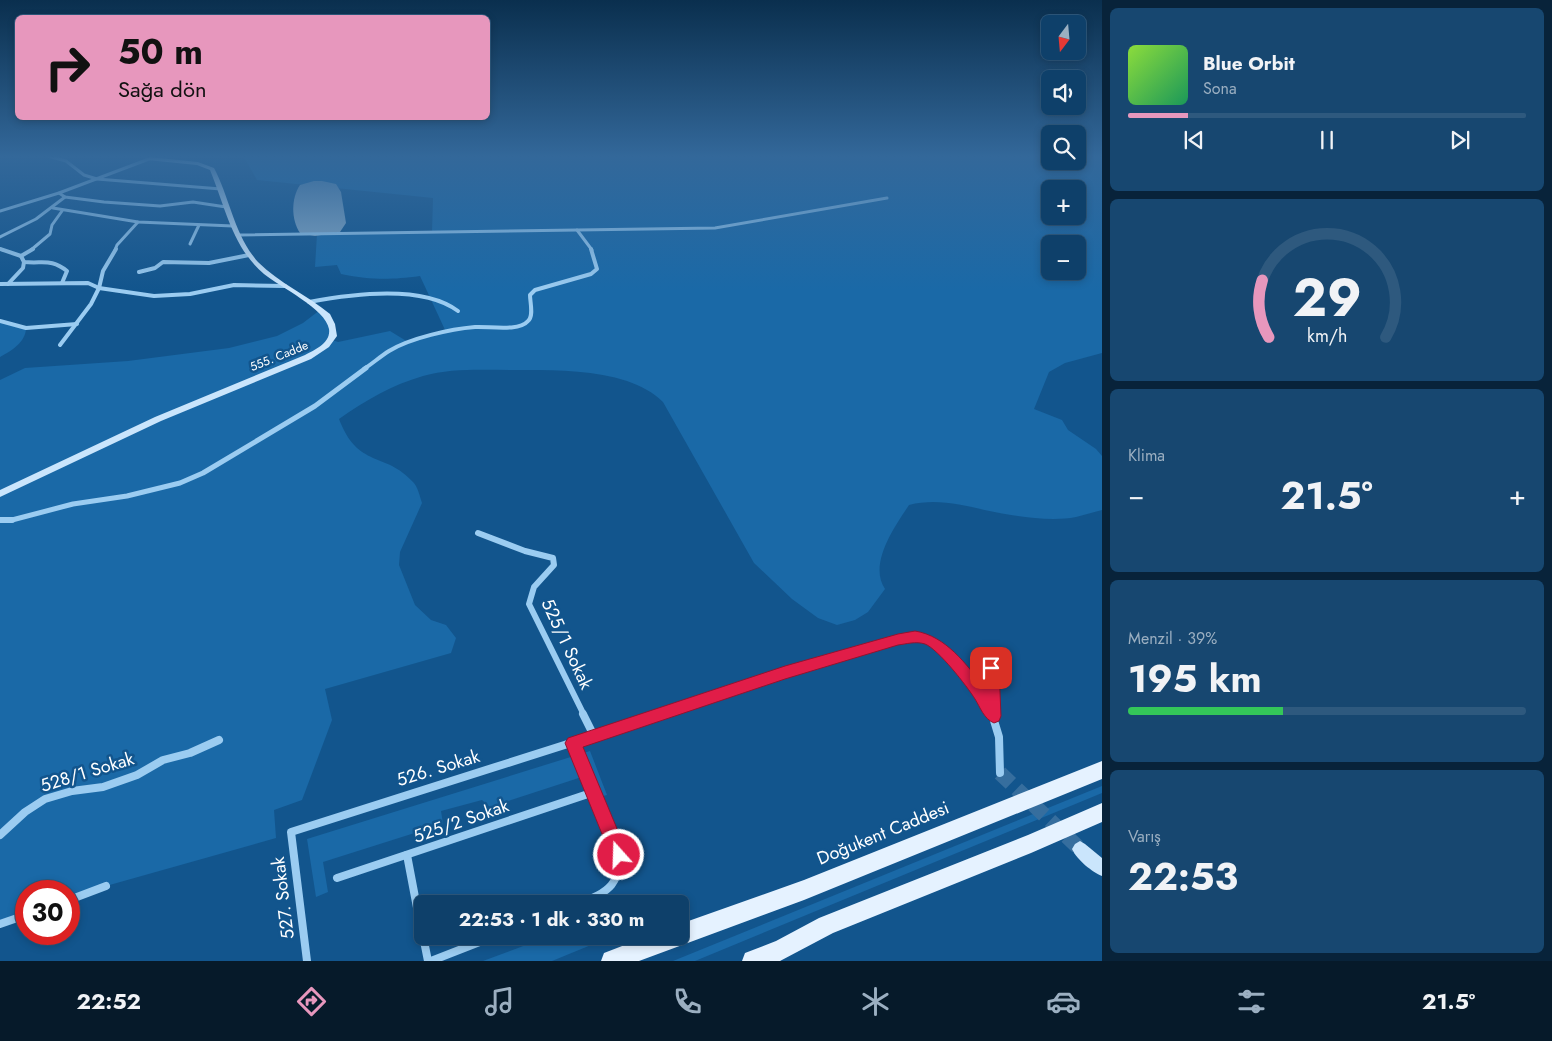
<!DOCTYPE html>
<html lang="tr">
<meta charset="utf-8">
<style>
:root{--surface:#0e406a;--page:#174770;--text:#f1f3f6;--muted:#9bafc1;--line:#2e597e;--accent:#e797bd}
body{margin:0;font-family:Jost,sans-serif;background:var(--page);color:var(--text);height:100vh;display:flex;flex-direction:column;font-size:19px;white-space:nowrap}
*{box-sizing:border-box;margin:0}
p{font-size:16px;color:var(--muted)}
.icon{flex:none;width:28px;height:28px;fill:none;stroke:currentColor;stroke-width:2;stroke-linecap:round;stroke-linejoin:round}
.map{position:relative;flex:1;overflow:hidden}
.panel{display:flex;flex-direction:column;gap:8px;padding:8px;background:#08233a;width:450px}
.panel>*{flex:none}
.banner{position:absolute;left:15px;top:15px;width:475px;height:105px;border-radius:8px;box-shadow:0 2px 8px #0003,0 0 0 1px var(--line);background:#e797bd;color:#111;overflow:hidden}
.needle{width:32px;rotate:196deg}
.tools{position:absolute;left:1041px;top:15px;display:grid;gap:10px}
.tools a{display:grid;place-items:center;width:45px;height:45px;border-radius:8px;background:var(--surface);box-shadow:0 2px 8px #0003,0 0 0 1px var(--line);font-size:25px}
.speed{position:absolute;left:15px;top:880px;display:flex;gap:10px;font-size:25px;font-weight:700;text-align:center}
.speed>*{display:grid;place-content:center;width:65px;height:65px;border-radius:50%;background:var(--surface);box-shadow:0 2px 8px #0003,0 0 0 1px var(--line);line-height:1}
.speed .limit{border:8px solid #d22;background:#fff;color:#111}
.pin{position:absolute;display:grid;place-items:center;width:42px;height:42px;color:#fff;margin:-21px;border-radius:10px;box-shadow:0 2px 8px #0006}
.me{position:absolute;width:55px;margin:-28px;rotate:340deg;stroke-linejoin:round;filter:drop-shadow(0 0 4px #0008)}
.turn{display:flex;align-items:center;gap:18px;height:105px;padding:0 20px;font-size:22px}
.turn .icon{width:65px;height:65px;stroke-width:2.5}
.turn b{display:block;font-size:35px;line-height:42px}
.big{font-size:38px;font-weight:700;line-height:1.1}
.panel .tile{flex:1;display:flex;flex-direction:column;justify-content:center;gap:8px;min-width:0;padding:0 18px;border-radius:8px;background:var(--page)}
.panel .dial{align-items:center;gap:0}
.dial svg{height:130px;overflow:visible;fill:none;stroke:var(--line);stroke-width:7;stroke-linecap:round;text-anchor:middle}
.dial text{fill:var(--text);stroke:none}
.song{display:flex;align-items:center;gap:15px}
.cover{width:60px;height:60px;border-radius:8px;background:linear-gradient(135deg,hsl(90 70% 55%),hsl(150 70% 35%))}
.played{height:5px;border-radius:2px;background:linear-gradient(90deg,var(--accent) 15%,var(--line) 15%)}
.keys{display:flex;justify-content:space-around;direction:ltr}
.heat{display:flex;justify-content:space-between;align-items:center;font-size:28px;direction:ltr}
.charge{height:8px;border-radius:4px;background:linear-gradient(90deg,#34c759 39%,var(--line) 0)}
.trip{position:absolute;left:414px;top:895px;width:275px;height:50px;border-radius:8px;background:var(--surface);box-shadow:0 2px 8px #0003,0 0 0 1px var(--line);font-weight:700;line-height:50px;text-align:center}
.dock{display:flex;height:80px;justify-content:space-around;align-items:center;background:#061a2a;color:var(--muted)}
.dock .icon{width:35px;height:35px}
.dock .active{color:var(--accent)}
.dock b{font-size:22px;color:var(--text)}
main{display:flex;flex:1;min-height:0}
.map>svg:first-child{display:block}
.green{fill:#1a69a7;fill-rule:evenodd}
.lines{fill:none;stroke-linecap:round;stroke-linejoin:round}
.runway{fill:#88aac6;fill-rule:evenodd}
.secondary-tunnel{stroke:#366e9e;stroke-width:15;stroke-dasharray:15 8;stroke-linecap:butt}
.street-far4{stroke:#9bccf1;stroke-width:3}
.street-far3{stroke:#9bccf1;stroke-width:4}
.street-far2{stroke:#9bccf1;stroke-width:5}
.street-far1{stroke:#9bccf1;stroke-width:6}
.street{stroke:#9bccf1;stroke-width:8}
.secondary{fill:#cae5fc;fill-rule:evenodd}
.primary{fill:#e5f2ff;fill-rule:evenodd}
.route{fill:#e11d48;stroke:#92132f}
.labels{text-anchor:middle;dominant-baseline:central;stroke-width:5;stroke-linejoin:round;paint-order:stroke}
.far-street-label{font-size:12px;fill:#fff;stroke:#12558d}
.near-street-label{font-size:18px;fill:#fff;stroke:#12558d}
</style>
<main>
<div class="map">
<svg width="1102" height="961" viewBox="0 0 1102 961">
<rect width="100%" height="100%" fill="#12558d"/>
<!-- green -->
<g class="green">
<path d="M 243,156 L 1050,156 L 1050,161 L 1078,161 L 1078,156 L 1102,156 L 1102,353 L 1065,363 L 1049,372 L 1034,409 L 1062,420 L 1068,430 L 1096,449 L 1102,456 L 1102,510 C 1093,512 1085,515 1076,517 C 1055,521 1032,518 1011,515 C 976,510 944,496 909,505 C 895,526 868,564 885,589 L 868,612 L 855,620 L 837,625 L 818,618 L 792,599 L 754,563 L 663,402 C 653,392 641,386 627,381 C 590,369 549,370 510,370 C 482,370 451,368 423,376 C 392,385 366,400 339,419 C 358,469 385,451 413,482 C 418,487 420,497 422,503 L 400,552 L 399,565 L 415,605 L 431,620 L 446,625 L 456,638 L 451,653 L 325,689 L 332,720 L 302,800 L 274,810 L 276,838 L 106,886 L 69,900 L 69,891 L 26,891 L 26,915 L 0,924 L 0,380 L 25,368 L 128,361 L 229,348 L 277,336 L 303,323 L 320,310 L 327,316 L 332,340 L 338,342 L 390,331 L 408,342 L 446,332 L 420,276 C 389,280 372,280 341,274 L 337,265 L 315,267 L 317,234 L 432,232 L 433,198 L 257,180 ZM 1050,189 L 1078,189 L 1078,216 L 1050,216 ZM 1050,244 L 1078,244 L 1078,271 L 1050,271 Z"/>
<path d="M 0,321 L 26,328 C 26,342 11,351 0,357 Z"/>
<path d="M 590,751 L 607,795 L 603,796 L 591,774 L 490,807 L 482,800 L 441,811 L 443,824 L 323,862 L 328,892 L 316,897 L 307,839 Z"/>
<path d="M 1102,786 L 1102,793 L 695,961 L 673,961 Z"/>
<path d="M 550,936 L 613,936 L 552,961 L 483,961 Z"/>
</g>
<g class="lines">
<!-- runway -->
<path class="runway" d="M 314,181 L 322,181 L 336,184 L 341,192 L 346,223 L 340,232 L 315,236 L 300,233 C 291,220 291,198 300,185 Z"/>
<!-- secondary-tunnel -->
<path class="secondary-tunnel" d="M 1000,773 L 1080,849"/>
<!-- street-far4 -->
<g class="street-far4">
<path d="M 48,156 L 66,161 L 84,175 L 97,179 L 221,189"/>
<path d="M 59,193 L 65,197 L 104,202 L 160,206 L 193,202 L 226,207"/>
<path d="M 53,208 L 138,222 L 233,226"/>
<path d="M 0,211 L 59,193 L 149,159"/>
<path d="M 577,230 L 592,250"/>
<path d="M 237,235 L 715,228 L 887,198"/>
<path d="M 0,237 L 36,219 L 65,197"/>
<path d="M 190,244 L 199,225"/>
<path d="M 0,249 L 3,250"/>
<path d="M 31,250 L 50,234 L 52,225 L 62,211"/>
<path d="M 115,250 L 117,245 L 138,222"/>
</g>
<!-- street-far3 -->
<g class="street-far3">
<path d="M 0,249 L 21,256 L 24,262 C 43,264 51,258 67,271 L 62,283"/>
<path d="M 21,256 L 33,249"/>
<path d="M 139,272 L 155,268 L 163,262 L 209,263 L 249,255"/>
<path d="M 0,284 L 88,283 L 99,288 L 154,296 L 190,294 L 234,285 L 285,286"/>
<path d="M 8,284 L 23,268 L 24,262"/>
<path d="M 309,302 C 351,294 422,284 458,311"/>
<path d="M 0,321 L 26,328 L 77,324"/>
<path d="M 60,345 L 91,304 L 99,288 L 103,271 L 116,249"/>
<path d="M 364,369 C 373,363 381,356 389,351 C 410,338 451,329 475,327 C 488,326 519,332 528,321 C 534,316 530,302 530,295 L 535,290 L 591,274 L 597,269 L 591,249"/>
</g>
<!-- street-far2 -->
<path class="street-far2" d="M 0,520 L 12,520 L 73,504 L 127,496 L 180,483 L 203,473 L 315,406 L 366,368"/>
<!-- street-far1 -->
<g class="street-far1">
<path d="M 0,520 L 12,520"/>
<path d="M 478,533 L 525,551 L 553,558 L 554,565 L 534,587 L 529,604 L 584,715"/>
<path d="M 988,662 L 991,668 L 993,713"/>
<path d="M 658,715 L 785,673 L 898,639 C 907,638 917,635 926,638 C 947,645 982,695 992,715"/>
</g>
<!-- street -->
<g class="street">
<path d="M 583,714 L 594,736"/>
<path d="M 992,714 L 999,737 L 1000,773"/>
<path d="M 573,743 L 617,848 C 623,884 609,892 578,904"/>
<path d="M 0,835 L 25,812 L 45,799 L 72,791 L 103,787 L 137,775 L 163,760 L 190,753 L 219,740"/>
<path d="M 407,855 L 422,934"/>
<path d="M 337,878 L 594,792"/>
<path d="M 69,900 L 106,886"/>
<path d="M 0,924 L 26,915"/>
<path d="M 423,936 L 428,961"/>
<path d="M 307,961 L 291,832 L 662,714"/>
<path d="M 431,961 L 495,936"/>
</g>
<!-- secondary -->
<g class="secondary">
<path d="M 149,157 L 198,162 L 214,168 C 230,198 234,235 258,262 C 279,283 307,295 330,314 L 335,324 L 337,336 L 329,347 L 311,359 L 161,421 L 0,497 L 0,490 L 155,417 L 305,355 C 315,350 331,343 329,329 C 326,309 280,287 264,274 C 232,247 225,206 210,170 L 197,165 L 147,160 Z"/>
<path d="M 1080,841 L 1085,844 L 1102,858 L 1102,876 C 1092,872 1077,860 1072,849 L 1075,844 Z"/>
</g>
<!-- primary -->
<g class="primary">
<path d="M 1102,761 L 1102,779 L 804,900 L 639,961 L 601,961 L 604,953 L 648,936 L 680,936 L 680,924 L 804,880 Z"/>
<path d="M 1102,803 L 1102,822 L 1031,853 L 833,933 L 780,961 L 742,961 L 745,953 L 776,941 L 819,918 L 1028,835 Z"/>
</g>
</g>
<!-- sky -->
<linearGradient id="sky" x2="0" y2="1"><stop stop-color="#0a2f4e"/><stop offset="0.54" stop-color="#33689a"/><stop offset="1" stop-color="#33689a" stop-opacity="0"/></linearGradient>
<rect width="1102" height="290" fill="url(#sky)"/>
<!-- route -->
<path class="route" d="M 915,631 C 946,636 966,664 985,688 L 984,668 L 986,664 L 991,662 L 997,664 L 999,668 L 1001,716 L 999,721 L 994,723 C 984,719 980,707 975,699 C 967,686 938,649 925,644 C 916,641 906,644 898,645 L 785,679 L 583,747 L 628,855 L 625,861 L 619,864 L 613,861 L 565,743 L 568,738 L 785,666 L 898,634 Z"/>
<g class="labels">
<!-- far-street labels -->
<g class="far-street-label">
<text transform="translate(279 356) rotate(-22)">555. Cadde</text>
</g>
<!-- near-street labels -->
<g class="near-street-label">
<text transform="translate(567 644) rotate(65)">525/1 Sokak</text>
<text transform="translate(438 768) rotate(-17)">526. Sokak</text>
<text transform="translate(87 772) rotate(-17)">528/1 Sokak</text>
<text transform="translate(461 821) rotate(-19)">525/2 Sokak</text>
<text transform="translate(883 833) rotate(-22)">Doğukent Caddesi</text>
<text transform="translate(283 898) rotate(-97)">527. Sokak</text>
</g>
</g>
</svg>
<div class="tools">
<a><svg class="needle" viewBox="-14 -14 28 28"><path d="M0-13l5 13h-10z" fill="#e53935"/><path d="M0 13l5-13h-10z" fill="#9bafc1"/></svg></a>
<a><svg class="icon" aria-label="sound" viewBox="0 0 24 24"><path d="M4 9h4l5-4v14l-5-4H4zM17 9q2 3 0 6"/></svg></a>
<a><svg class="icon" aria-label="search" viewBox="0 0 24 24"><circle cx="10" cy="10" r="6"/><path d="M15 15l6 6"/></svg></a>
<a>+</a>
<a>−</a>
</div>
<div class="speed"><div class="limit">30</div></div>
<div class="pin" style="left:991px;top:668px;background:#d93025"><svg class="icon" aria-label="arrive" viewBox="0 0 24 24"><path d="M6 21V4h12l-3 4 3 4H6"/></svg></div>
<svg class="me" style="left:619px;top:855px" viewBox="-20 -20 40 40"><circle r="17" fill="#e11d48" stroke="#fff" stroke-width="3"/><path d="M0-11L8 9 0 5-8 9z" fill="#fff"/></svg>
<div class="trip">22:53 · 1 dk · 330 m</div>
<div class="banner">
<div class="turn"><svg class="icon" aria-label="right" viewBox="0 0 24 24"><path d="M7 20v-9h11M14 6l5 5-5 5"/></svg><div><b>50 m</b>Sağa dön</div></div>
</div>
</div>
<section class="panel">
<div class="tile">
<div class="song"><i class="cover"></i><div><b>Blue Orbit</b><p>Sona</p></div></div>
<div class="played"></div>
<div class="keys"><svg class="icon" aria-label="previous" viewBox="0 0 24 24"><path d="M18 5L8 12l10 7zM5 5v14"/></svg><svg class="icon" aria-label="pause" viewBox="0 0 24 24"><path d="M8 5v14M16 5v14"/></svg><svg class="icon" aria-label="next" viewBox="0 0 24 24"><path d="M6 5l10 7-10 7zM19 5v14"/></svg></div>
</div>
<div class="tile dial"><svg viewBox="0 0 100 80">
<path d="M14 69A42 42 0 1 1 86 69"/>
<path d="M14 69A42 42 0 0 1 10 34" stroke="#e797bd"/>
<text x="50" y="56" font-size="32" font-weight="700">29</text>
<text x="50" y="72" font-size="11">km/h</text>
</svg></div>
<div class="tile"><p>Klima</p>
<div class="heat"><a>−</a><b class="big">21.5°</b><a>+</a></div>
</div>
<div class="tile"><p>Menzil · 39%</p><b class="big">195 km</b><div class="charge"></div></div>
<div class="tile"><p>Varış</p><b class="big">22:53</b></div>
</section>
</main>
<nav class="dock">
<b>22:52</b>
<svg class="icon active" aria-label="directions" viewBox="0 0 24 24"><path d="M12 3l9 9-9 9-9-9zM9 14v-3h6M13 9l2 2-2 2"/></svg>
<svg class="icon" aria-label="music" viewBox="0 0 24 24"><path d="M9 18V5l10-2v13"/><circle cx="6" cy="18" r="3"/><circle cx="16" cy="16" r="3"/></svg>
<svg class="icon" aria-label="phone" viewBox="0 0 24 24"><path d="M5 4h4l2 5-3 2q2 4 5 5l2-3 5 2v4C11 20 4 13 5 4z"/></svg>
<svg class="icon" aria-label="climate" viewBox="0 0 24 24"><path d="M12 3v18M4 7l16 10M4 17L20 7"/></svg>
<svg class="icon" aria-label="car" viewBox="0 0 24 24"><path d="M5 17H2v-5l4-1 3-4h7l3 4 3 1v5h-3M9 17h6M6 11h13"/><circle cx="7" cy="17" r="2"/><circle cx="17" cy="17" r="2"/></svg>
<svg class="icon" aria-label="filters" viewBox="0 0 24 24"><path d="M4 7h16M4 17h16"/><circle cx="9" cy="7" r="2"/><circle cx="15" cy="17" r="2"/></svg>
<b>21.5°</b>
</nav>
